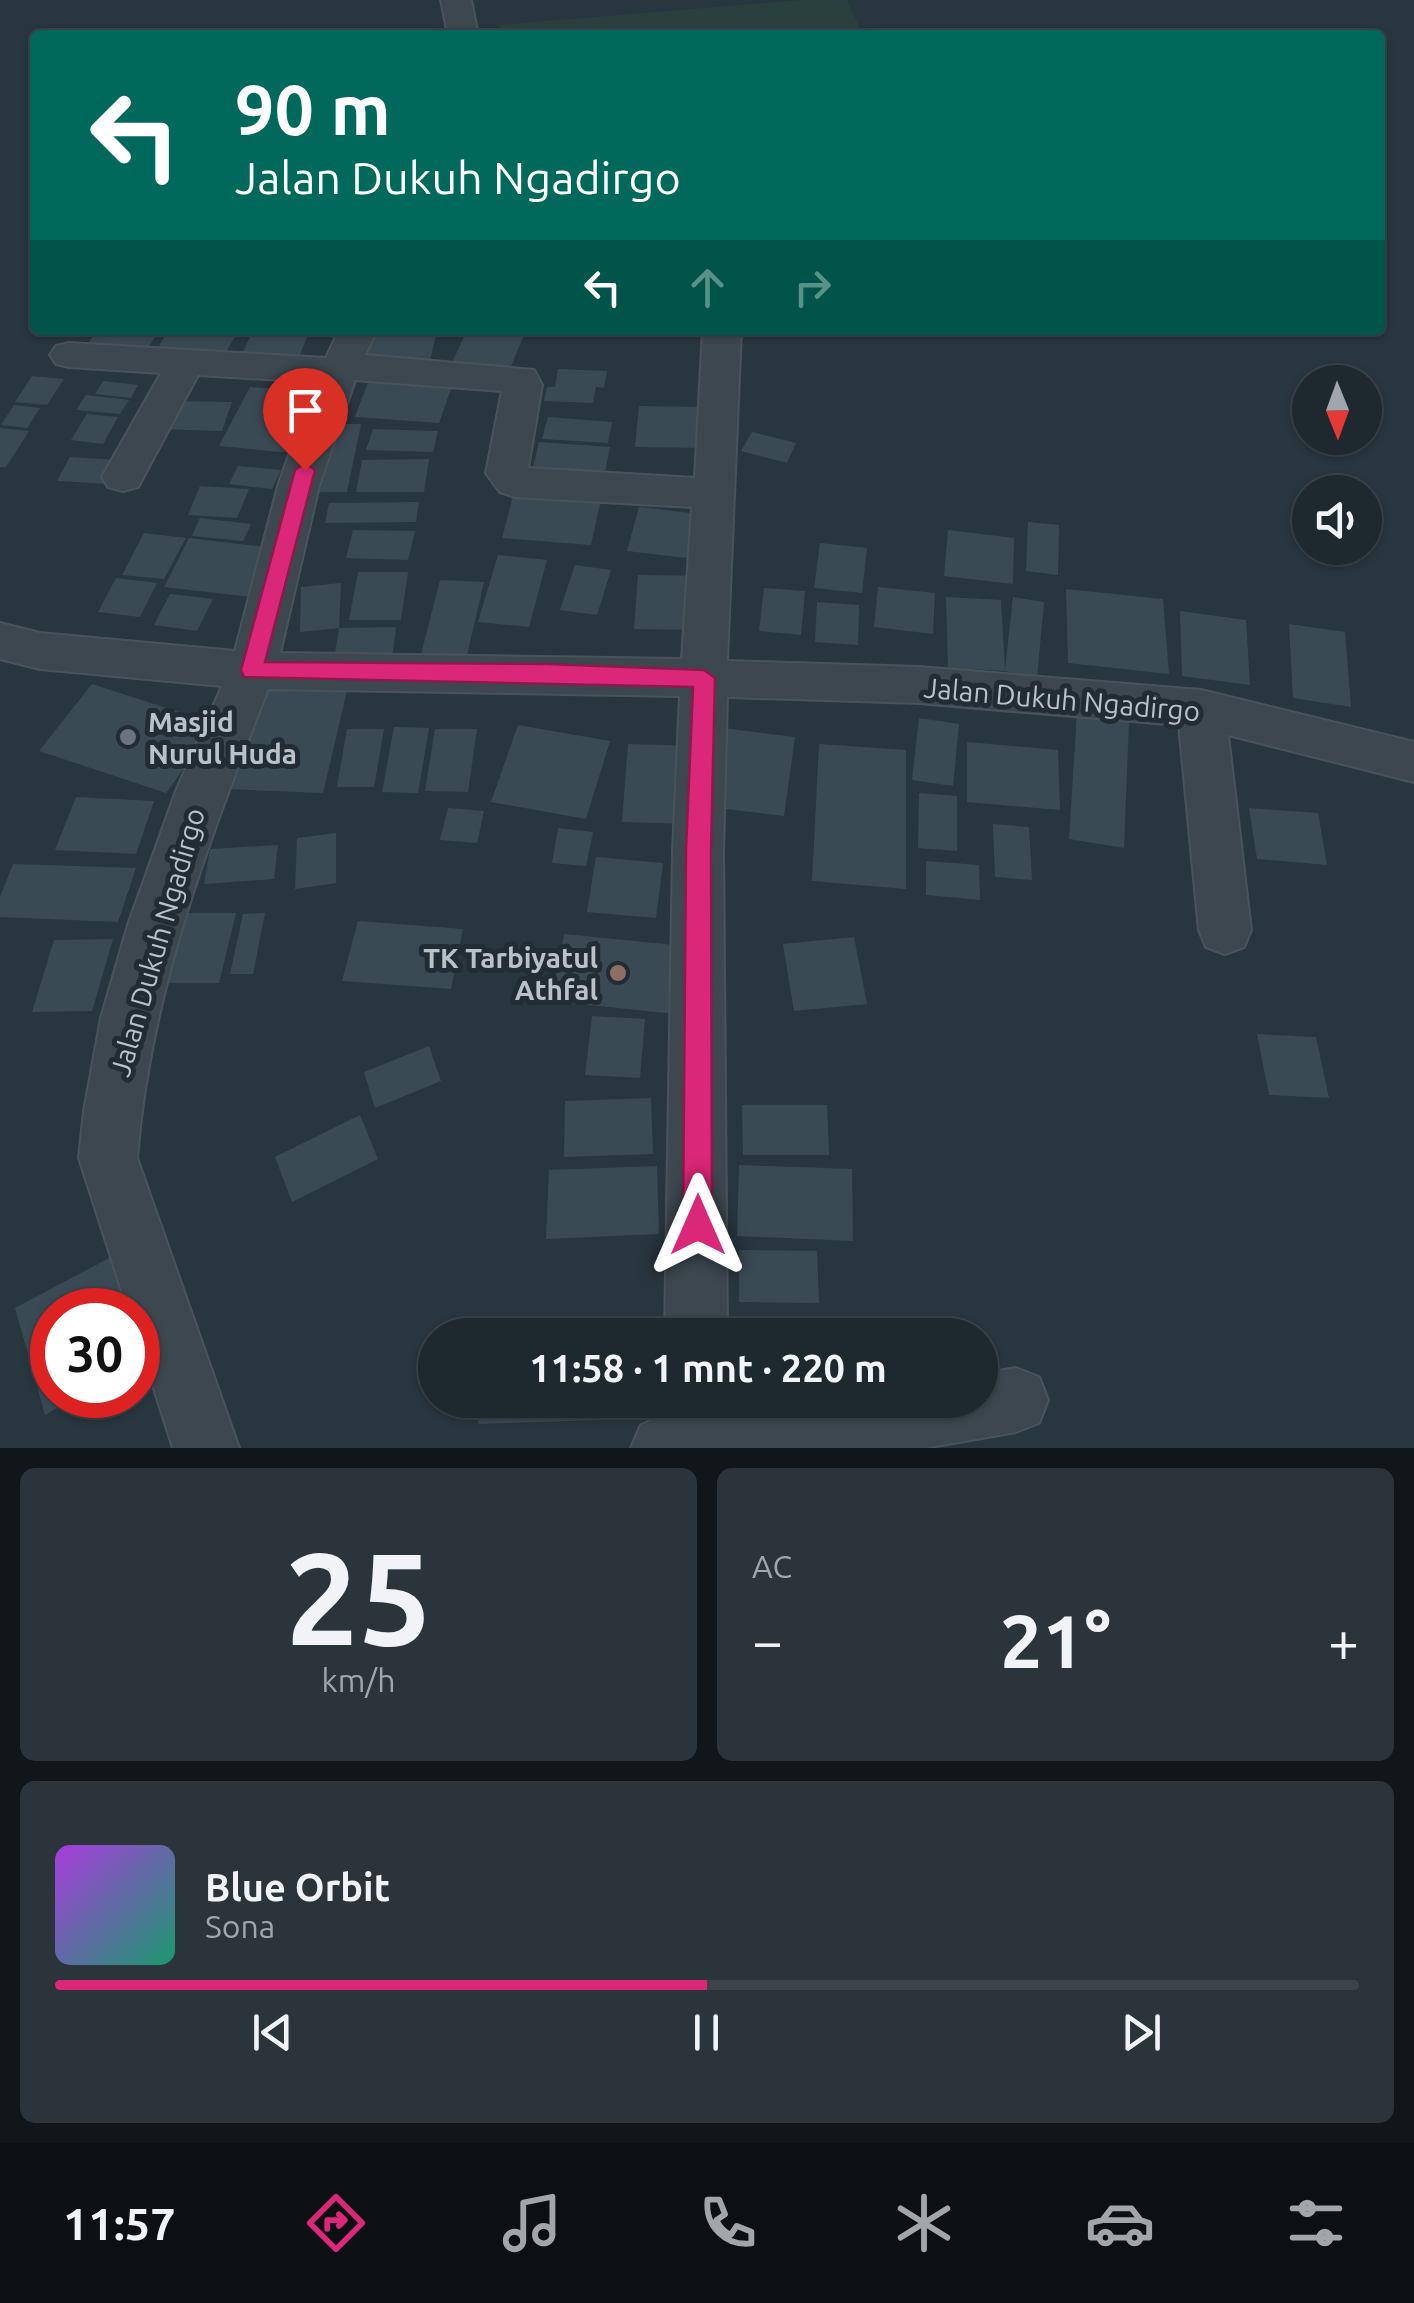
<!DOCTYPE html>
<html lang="id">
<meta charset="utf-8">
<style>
:root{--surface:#1e282f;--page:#2b343b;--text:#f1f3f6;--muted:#a1a6aa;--line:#3c444b;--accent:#db2777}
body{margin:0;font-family:Ubuntu,sans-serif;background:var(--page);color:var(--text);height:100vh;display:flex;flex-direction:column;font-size:38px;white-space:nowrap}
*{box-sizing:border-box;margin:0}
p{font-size:32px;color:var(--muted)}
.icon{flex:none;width:55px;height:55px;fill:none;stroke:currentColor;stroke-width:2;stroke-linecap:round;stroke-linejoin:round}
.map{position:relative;height:1448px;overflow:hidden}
.details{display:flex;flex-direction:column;gap:20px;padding:20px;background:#10161a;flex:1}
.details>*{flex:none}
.guide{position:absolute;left:30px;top:30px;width:1355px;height:305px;border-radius:10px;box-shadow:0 2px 8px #0004,0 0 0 2px var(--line);background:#00695c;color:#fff;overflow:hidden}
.needle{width:65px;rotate:179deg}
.tools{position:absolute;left:1292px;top:365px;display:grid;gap:20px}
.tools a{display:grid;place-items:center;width:90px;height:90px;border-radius:50%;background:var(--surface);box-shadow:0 2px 8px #0004,0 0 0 2px var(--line);font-size:50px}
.speed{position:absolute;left:30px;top:1288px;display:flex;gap:20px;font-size:50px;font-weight:700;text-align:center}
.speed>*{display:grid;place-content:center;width:130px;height:130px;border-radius:50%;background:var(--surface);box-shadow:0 2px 8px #0004,0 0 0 2px var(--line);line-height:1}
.speed .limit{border:15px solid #d22;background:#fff;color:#111}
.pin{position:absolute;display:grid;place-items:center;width:85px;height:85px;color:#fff;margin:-102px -42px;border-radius:50% 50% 50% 0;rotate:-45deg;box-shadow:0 0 10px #0007}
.pin .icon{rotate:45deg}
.me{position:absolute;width:110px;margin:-55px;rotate:0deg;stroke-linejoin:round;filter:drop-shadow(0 0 8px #0008)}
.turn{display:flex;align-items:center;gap:35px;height:210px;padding:0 40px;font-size:45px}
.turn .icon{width:130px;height:130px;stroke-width:2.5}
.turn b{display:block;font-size:70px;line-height:85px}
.lanes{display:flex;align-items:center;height:95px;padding:0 40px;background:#0003;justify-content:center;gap:50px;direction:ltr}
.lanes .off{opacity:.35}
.big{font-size:75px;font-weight:700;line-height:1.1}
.details .tile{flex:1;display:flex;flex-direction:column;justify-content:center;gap:15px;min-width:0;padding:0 35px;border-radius:15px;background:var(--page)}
.details .dial{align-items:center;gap:0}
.dial b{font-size:130px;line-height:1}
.song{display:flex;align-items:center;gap:30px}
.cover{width:120px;height:120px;border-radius:15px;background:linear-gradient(135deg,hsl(280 70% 55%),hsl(160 70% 35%))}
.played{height:10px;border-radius:5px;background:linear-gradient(90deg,var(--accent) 50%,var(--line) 50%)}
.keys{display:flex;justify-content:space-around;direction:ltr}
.heat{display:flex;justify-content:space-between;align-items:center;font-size:55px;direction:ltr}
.details .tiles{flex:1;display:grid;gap:20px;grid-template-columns:1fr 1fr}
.tile:last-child{grid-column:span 2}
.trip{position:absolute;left:418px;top:1318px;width:580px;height:100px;border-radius:50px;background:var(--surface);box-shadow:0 2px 8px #0004,0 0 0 2px var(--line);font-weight:700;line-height:100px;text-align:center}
.tabs{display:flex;height:160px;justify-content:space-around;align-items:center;background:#0c1013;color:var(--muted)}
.tabs .icon{width:70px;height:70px}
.tabs .active{color:var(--accent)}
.tabs b{font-size:45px;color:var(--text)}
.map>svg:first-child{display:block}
.green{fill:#2a403f}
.building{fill:#3a4a55}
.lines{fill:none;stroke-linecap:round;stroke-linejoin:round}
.minor-casing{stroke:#49535b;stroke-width:4}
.minor{fill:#3c474f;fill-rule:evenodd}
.route{fill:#db2777;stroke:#8e194d;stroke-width:2.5}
.worship-dot{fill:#6b7280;stroke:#212c34;stroke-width:4}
.education-dot{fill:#8d6e63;stroke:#212c34;stroke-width:4}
.labels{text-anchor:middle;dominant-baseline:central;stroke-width:10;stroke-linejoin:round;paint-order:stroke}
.street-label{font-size:28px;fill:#b9c2ca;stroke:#212c34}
.poi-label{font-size:28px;font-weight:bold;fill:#b9c2ca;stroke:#212c34;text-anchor:start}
</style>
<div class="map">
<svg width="1414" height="1448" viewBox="0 0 1414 1448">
<rect width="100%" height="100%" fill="#28363f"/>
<!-- green -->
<path class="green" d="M 800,0 L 847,0 L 863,35 L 500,35 L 499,25 Z"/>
<!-- building -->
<g class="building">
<path d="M 97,330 L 159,330 L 145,353 L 86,347 Z"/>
<path d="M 168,330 L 177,330 L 235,336 L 220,363 L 153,357 Z"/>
<path d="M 368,330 L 437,330 L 429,366 L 359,365 Z"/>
<path d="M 467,330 L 526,330 L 507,376 L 449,369 Z"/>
<path d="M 251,334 L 307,337 L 296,365 L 239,362 Z"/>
<path d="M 558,369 L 607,371 L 604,388 L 596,387 L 593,403 L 544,401 L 547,387 L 555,387 Z"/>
<path d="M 371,374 L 454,380 L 439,423 L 355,417 Z"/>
<path d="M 32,376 L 64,379 L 47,405 L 15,402 Z"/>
<path d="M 103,381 L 138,385 L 131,398 L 95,394 Z"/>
<path d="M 250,387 L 320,393 L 291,453 L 219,446 Z"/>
<path d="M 86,395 L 129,400 L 120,414 L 76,410 Z"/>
<path d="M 168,401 L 232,402 L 222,431 L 157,429 Z"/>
<path d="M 14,405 L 40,408 L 27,428 L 1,425 Z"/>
<path d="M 639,406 L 707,407 L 706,448 L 635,447 Z"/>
<path d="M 87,414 L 118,417 L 103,444 L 71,440 Z"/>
<path d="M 548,417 L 612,422 L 608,443 L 542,439 Z"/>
<path d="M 323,424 L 361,424 L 347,492 L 306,492 Z"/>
<path d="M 0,428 L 29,431 L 6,467 L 0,467 Z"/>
<path d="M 373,429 L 438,431 L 433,452 L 366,450 Z"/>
<path d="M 752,432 L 796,443 L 787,463 L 741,451 Z"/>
<path d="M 539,442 L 610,447 L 604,478 L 532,472 Z"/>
<path d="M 70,457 L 121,460 L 109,484 L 57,481 Z"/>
<path d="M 429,459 L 424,492 L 356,492 L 362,460 Z"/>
<path d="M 238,466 L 281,470 L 272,489 L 229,484 Z"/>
<path d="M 200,486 L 249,489 L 237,518 L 188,515 Z"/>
<path d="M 514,492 L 601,499 L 591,545 L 502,538 Z"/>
<path d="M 419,502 L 416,522 L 325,523 L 329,503 Z"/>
<path d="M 639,507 L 707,515 L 696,559 L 627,551 Z"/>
<path d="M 200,518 L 251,524 L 243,541 L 192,536 Z"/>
<path d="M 1028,522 L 1059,525 L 1058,575 L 1026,571 Z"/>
<path d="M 353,530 L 415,531 L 408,560 L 346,558 Z"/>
<path d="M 948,530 L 1014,538 L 1013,584 L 944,576 Z"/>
<path d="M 144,533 L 186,538 L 164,579 L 122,575 Z"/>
<path d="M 189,538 L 274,548 L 251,597 L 164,587 Z"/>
<path d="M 820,543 L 867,548 L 862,593 L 814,588 Z"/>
<path d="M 498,555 L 547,560 L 529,627 L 478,622 Z"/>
<path d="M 575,565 L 611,570 L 597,615 L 560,610 Z"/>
<path d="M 358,572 L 408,572 L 401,620 L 349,620 Z"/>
<path d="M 638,575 L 703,576 L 701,630 L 634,629 Z"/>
<path d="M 116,578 L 157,583 L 140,617 L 98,612 Z"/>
<path d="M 440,580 L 484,582 L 466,660 L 420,658 Z"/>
<path d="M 341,583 L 339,628 L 396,627 L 392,658 L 334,660 L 339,628 L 300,632 L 301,587 Z"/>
<path d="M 878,587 L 935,593 L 933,634 L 874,627 Z"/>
<path d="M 764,588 L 805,591 L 801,635 L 759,631 Z"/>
<path d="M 1066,589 L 1163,599 L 1169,674 L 1068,663 Z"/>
<path d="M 170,594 L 213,599 L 197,631 L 154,625 Z"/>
<path d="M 946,597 L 1001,600 L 1005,671 L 948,668 Z"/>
<path d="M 1013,597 L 1044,602 L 1037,677 L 1005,671 Z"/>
<path d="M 817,602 L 859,605 L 858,645 L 815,642 Z"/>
<path d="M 1180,611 L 1246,620 L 1250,685 L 1182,676 Z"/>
<path d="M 1289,624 L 1345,632 L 1351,707 L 1293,698 Z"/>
<path d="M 92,684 L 216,724 L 166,793 L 39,751 Z"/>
<path d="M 257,689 L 347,691 L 323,793 L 227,789 Z"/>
<path d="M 1077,712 L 1129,720 L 1124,848 L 1069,839 Z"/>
<path d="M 919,718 L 959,724 L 953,786 L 912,780 Z"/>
<path d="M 518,725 L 610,741 L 586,819 L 491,802 Z"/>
<path d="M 394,727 L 429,728 L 418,793 L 382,792 Z"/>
<path d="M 722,728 L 795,737 L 784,816 L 709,807 Z"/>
<path d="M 347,729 L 384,729 L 374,787 L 337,787 Z"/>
<path d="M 435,729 L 477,729 L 468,792 L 425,791 Z"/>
<path d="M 967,742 L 1058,750 L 1060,810 L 967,802 Z"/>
<path d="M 628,744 L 693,746 L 690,824 L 622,822 Z"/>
<path d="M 819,744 L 906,750 L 906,889 L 812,881 Z"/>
<path d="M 919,793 L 957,796 L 957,851 L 918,848 Z"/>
<path d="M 76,797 L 154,801 L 136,854 L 55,850 Z"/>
<path d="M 448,808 L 484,811 L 477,843 L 440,840 Z"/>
<path d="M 1249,808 L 1318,813 L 1327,865 L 1257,859 Z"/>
<path d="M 993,824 L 1029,827 L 1032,880 L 995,877 Z"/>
<path d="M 558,828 L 593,832 L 586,866 L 552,863 Z"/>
<path d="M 336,833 L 336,883 L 295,889 L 297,838 Z"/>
<path d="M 278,845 L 274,879 L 204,884 L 210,849 Z"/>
<path d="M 596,857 L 663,863 L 656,918 L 587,912 Z"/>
<path d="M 926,861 L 979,865 L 980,900 L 926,895 Z"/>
<path d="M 13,864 L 136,868 L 118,922 L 0,917 L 0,897 Z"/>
<path d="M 182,913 L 236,913 L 219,983 L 163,983 Z"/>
<path d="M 265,913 L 253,974 L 230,974 L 243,914 Z"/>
<path d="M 358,921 L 463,929 L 451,989 L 342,981 Z"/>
<path d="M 564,934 L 684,946 L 675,1014 L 551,1001 Z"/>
<path d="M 854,937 L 867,1004 L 794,1011 L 783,944 Z"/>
<path d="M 113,939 L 92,1011 L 32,1012 L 54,940 Z"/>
<path d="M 592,1016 L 645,1019 L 640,1078 L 585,1075 Z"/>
<path d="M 1257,1034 L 1316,1037 L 1329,1098 L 1269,1095 Z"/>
<path d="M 429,1046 L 441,1081 L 375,1108 L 364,1072 Z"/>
<path d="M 651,1098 L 653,1154 L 564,1157 L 565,1101 Z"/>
<path d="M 742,1105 L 827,1105 L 829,1155 L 743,1155 Z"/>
<path d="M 360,1115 L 378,1159 L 292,1202 L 275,1157 Z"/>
<path d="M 739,1165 L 852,1169 L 853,1241 L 737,1236 Z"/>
<path d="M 657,1166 L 659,1234 L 546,1239 L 549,1170 Z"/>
<path d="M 739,1250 L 817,1251 L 819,1303 L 739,1302 Z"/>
<path d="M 111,1257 L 129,1310 L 52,1310 L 52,1395 L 80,1395 L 45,1415 L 15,1308 Z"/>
<path d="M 479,1400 L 666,1400 L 666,1418 L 478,1424 Z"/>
</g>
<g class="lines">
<!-- minor casing -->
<g class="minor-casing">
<g id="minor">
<path d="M 441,0 L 471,0 L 478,35 L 448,35 Z"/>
<path d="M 339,330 L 377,330 L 365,355 L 534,370 L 542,385 L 528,468 L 695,478 L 703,330 L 741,330 L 727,661 L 919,667 L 1201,690 L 1414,742 L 1414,782 L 1228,735 L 1251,930 L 1244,947 L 1225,954 L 1206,947 L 1199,930 L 1179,725 L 919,703 L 727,697 L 723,851 L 727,1335 L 665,1335 L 673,851 L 680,696 L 268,689 C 208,843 150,992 137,1158 L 239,1448 L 173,1448 L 138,1339 L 138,1310 L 128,1310 L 79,1158 L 84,1111 L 101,1018 L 128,925 L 176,791 L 222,686 L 40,669 L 0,659 L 0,623 L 40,633 L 235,651 L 278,486 L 315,382 L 198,375 L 138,487 L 123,491 L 108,487 L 102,477 L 161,373 L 69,367 L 56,364 L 50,355 L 56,346 L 69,343 L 326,358 ZM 355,380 L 502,391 L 486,473 L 500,492 L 515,497 L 692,507 L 682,659 L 280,653 L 319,486 Z"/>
<path d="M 1016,1368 L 1039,1377 L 1048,1400 L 1039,1423 L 1016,1432 L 925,1448 L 631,1448 L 641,1425 L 660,1417 L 661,1400 L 725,1400 L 725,1411 L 824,1400 L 980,1400 L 980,1374 Z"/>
</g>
</g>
<!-- minor -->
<use href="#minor" class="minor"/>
</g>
<!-- route -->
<path class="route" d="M 305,463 L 315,470 L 265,662 L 546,664 L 704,670 L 715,678 L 711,850 L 712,1225 L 708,1235 L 698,1239 L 687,1235 L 683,1225 L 686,850 L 693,687 L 244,677 L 241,670 L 295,470 Z"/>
<!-- markers -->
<circle class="worship-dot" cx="128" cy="737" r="10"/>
<circle class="education-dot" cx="618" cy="973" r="10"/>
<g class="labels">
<!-- street labels -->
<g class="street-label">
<text transform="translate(1062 699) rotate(5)">Jalan Dukuh Ngadirgo</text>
<text transform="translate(157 942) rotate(-74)">Jalan Dukuh Ngadirgo</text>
</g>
<!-- poi labels -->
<g class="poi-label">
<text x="148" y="721">Masjid<tspan x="148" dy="32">Nurul Huda</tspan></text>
<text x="598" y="957" text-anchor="end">TK Tarbiyatul<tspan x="598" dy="32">Athfal</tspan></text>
</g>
</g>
</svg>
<div class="tools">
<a><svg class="needle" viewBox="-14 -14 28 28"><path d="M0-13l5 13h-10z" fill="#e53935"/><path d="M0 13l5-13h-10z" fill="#a1a6aa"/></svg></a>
<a><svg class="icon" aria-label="sound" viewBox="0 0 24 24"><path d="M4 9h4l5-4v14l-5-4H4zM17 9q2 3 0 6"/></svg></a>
</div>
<div class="speed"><div class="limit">30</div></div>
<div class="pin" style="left:305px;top:470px;background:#d93025"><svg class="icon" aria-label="arrive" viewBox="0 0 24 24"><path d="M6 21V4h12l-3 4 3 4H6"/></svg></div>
<svg class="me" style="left:698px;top:1225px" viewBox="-20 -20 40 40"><path d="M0-17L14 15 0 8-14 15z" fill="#db2777" stroke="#fff" stroke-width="4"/></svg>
<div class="trip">11:58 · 1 mnt · 220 m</div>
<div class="guide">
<div class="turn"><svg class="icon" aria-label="left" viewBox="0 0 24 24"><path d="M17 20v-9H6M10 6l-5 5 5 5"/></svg><div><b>90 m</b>Jalan Dukuh Ngadirgo</div></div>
<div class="lanes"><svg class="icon" aria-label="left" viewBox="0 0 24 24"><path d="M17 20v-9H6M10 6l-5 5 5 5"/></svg><svg class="icon off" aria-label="ahead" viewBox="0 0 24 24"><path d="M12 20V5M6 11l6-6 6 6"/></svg><svg class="icon off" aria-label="right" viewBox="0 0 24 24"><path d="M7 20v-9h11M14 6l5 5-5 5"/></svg></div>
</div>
</div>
<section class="details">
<div class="tiles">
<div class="tile dial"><b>25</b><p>km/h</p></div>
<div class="tile"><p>AC</p>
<div class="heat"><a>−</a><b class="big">21°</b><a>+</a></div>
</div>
<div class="tile">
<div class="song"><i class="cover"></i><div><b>Blue Orbit</b><p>Sona</p></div></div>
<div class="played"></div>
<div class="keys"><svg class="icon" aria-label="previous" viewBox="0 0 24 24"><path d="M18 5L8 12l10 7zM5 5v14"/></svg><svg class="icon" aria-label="pause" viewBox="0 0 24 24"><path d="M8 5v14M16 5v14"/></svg><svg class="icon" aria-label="next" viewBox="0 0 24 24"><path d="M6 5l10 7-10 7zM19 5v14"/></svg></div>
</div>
</div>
</section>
<nav class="tabs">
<b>11:57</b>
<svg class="icon active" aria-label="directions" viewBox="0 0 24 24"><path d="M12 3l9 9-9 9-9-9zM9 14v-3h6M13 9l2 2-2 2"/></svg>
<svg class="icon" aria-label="music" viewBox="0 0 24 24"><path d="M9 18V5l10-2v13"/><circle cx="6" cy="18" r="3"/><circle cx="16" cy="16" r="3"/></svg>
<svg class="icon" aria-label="phone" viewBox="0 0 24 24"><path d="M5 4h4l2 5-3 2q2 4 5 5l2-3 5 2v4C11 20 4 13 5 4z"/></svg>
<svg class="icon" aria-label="climate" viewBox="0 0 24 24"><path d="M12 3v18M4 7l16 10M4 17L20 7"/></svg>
<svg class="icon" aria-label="car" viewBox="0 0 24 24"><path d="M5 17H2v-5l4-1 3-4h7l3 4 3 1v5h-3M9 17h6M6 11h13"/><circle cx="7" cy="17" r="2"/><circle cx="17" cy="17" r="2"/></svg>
<svg class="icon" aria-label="filters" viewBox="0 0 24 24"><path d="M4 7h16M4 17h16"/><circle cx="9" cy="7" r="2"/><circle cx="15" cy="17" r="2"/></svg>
</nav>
